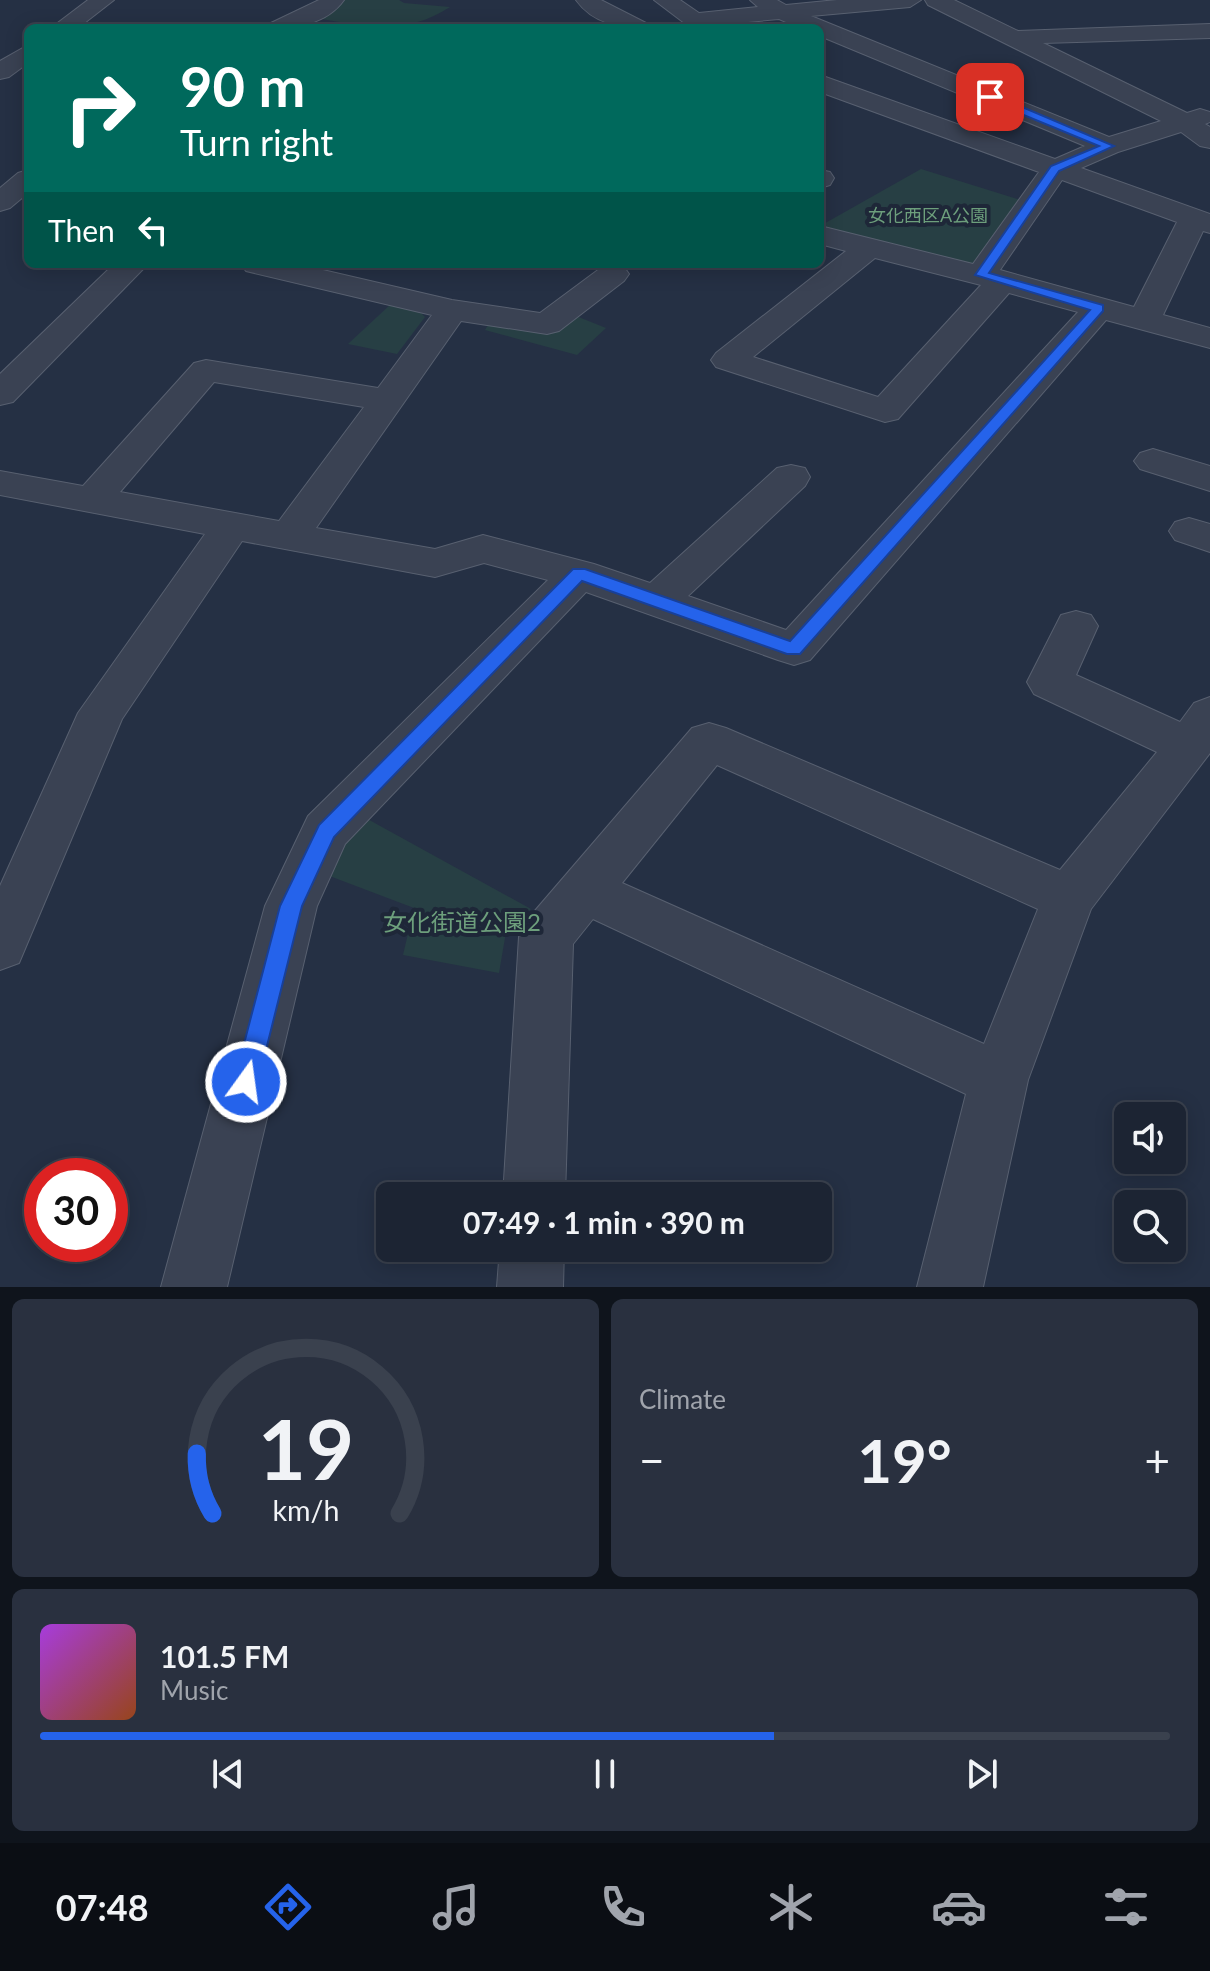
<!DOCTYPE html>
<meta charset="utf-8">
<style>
:root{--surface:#1c2433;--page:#29303f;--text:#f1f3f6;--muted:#a0a4ac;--line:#3a414e;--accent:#2563eb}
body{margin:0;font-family:Lato,"Noto Sans JP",sans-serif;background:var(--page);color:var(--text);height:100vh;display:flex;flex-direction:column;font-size:30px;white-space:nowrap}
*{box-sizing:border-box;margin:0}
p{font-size:26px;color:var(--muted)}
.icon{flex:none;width:44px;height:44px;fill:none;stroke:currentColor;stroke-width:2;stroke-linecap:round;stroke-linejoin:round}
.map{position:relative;height:1287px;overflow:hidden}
.panel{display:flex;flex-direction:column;gap:12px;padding:12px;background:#0f141c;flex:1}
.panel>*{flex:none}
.top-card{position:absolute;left:24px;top:24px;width:800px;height:244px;border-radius:12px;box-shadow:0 4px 20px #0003,0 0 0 2px var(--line);background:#00695c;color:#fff;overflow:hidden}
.tools{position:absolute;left:1114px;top:1102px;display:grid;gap:16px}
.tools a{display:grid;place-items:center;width:72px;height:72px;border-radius:12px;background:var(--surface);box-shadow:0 4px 20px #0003,0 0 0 2px var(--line);font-size:40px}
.speed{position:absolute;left:24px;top:1158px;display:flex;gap:16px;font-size:40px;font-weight:700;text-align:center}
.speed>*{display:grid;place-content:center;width:104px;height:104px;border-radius:50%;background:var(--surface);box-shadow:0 4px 20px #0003,0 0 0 2px var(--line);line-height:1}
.speed .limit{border:12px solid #d22;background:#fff;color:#111}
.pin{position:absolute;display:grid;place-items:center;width:68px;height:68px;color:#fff;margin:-34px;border-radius:16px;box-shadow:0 4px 12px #0006}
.me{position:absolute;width:88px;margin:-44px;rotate:14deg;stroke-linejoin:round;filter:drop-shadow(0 0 6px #0008)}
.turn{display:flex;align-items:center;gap:28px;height:168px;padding:0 24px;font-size:36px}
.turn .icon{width:104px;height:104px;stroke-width:2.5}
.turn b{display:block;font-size:56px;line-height:68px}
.then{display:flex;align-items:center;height:76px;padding:0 24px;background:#0003;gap:16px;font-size:30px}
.big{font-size:60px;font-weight:700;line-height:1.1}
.panel .tile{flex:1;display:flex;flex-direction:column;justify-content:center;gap:12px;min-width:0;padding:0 28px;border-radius:12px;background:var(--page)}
.panel .dial{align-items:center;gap:0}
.dial svg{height:208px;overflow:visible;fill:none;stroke:var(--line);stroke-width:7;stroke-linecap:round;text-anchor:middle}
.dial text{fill:var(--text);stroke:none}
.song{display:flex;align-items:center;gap:24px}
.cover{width:96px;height:96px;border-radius:12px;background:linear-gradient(135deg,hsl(280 70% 55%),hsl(20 70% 35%))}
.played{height:8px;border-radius:4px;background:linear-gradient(90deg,var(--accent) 65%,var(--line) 65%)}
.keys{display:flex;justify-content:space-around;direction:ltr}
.heat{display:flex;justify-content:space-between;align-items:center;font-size:44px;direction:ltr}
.panel .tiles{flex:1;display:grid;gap:12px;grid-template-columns:1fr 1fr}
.tile:last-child{grid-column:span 2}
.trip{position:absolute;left:376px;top:1182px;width:456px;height:80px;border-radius:12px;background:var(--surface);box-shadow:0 4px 20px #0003,0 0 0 2px var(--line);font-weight:700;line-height:80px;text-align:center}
.tab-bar{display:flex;height:128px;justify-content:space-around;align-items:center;background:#0b0e14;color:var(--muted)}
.tab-bar .icon{width:56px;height:56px}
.tab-bar .selected{color:var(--accent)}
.tab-bar b{font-size:36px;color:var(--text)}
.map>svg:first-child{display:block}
.green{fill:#273f44}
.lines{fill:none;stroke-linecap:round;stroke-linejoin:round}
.minor-casing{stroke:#586070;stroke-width:2}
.minor{fill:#3a4253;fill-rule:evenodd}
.route{fill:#2563eb;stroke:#184099;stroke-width:2}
.labels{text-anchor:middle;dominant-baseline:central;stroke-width:8;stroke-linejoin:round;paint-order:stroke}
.far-park-label{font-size:18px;fill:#6d9f7c;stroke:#1e2738}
.near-park-label{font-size:24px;fill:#6d9f7c;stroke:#1e2738}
</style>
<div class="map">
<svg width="1210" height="1287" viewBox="0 0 1210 1287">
<rect width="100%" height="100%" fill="#253044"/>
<!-- green -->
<g class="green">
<path d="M 338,0 L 399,0 L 404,3 L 450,7 C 404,37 363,26 311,17 Z"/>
<path d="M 921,169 L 1027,202 L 983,272 L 820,226 Z"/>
<path d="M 391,304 L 419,311 L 425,317 L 397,354 L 348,344 Z"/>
<path d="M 576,316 L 606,328 L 577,355 L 485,330 L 488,325 Z"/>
<path d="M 362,816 L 531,909 L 506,932 L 499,973 L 403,955 L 414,908 L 319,872 Z"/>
</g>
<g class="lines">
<!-- minor casing -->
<g class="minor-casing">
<g id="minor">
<path d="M 88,0 L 114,0 L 78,28 L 51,28 Z"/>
<path d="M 319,0 L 344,0 C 326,25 296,28 267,28 L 271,23 Z"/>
<path d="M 576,0 L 601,0 L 646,23 L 650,28 C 621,28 594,25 576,0 Z"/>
<path d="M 654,0 L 680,0 L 699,13 L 758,7 L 750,0 L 777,0 L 786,5 L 837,0 L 921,0 L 910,7 L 811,16 L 1109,137 L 1161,121 L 928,5 L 925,0 L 954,0 L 1018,31 L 1210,24 L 1210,38 L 1043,43 L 1187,113 L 1200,109 L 1210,112 L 1210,122 L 1205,124 L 1210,127 L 1210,148 L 1200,146 L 1181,132 L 1118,152 L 1081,168 L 1210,214 L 1210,233 L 1203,231 L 1163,315 L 1210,328 L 1210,348 L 1106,320 L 810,660 L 794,665 L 778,660 L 586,592 L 345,844 L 317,906 L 227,1287 L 161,1287 L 265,906 L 308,816 L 548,580 L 484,563 L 435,577 L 242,541 L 122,719 L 19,963 L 0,970 L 0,886 L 78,713 L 205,534 L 0,495 L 0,471 L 83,486 L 194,363 L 206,360 L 378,388 L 432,315 L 246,271 L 241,264 L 297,264 L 452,300 L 540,313 L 602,267 L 613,265 L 624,267 L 629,274 L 624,281 L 559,331 L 547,334 L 461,321 L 316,528 L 435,549 L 483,535 L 594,564 L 650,583 L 777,468 L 791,465 L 805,468 L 810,477 L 805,486 L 688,596 L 786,630 L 1078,312 L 1009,293 L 898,419 L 885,422 L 716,367 L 711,360 L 716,353 L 846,251 L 820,244 L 820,226 L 973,264 L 1039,172 L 820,92 L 820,75 L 1055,159 L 1085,146 L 820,36 L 820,28 L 800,28 L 779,19 L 695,27 L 687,25 ZM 1062,180 L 1177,222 L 1134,307 L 1000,270 ZM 875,258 L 981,285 L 878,397 L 753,357 ZM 214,382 L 364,407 L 279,521 L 120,492 Z"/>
<path d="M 28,45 L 28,63 L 9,77 L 0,79 L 0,61 Z"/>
<path d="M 28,170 L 28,193 L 10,208 L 0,211 L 0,188 L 18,173 Z"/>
<path d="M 820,170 L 830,172 L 834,178 L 830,185 L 820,188 Z"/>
<path d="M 114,264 L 148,264 L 13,402 L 0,405 L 0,374 Z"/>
<path d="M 1153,449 L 1210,466 L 1210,491 L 1140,469 L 1134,461 L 1140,453 Z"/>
<path d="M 1189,518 L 1210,524 L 1210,552 L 1175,540 L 1169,531 L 1175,522 Z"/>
<path d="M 1076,611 L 1091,615 L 1098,626 L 1076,675 L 1180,722 L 1194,703 L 1210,697 L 1210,753 L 1091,909 L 1028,1080 L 983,1287 L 917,1287 L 966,1094 L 593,919 L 573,944 L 565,1196 L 503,1196 L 519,937 L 527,920 L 692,728 L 709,723 L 726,728 L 1060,870 L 1157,752 L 1034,694 L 1027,682 L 1061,615 ZM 717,765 L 1038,909 L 984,1044 L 622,883 Z"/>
<path d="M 500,1248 L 564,1248 L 563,1287 L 497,1287 Z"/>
</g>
</g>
<!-- minor -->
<use href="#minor" class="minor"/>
</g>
<!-- route -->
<path class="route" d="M 987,95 L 994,95 L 1114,146 L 1059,171 L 989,273 L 1103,305 L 1103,311 L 800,654 L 787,654 L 582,581 L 334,837 L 302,906 L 258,1082 L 255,1090 L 246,1093 L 237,1090 L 234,1082 L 280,906 L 319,825 L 573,569 L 585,569 L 790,641 L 1090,310 L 975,275 L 1051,166 L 1099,146 L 987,100 Z"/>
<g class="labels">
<!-- far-park labels -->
<g class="far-park-label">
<text x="928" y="215">女化西区A公園</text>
</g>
<!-- near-park labels -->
<g class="near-park-label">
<text x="462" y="921">女化街道公園2</text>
</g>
</g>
</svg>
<div class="tools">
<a><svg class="icon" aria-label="sound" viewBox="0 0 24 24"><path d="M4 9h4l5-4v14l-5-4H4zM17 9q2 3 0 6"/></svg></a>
<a><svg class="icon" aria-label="search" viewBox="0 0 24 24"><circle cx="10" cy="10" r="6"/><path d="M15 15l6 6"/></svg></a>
</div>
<div class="speed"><div class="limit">30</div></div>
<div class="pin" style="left:990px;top:97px;background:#d93025"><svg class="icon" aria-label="arrive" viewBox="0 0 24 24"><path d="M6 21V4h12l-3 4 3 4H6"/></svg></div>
<svg class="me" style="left:246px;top:1082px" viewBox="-20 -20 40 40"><circle r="17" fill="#2563eb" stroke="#fff" stroke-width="3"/><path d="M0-11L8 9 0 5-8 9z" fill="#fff"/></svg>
<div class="trip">07:49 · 1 min · 390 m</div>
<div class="top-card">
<div class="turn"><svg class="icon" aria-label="right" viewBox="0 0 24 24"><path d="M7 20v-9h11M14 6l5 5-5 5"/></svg><div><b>90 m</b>Turn right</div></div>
<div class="then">Then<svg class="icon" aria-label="left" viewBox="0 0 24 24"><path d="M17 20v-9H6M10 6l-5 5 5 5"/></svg></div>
</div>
</div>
<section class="panel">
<div class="tiles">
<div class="tile dial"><svg viewBox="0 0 100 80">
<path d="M14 69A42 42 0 1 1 86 69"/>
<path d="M14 69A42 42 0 0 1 8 46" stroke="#2563eb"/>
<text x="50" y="56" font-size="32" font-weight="700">19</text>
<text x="50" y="72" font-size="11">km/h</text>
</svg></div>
<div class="tile"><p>Climate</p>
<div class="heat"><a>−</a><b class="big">19°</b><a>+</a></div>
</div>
<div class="tile">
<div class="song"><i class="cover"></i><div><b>101.5 FM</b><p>Music</p></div></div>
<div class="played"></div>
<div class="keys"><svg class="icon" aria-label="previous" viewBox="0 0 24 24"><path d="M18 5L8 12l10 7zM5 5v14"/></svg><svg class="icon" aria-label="pause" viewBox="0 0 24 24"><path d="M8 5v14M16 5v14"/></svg><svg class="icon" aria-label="next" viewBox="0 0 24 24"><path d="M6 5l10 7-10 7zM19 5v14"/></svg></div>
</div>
</div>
</section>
<nav class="tab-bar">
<b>07:48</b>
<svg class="icon selected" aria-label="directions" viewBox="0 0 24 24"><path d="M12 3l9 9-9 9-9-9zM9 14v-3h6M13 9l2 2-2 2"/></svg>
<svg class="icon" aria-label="music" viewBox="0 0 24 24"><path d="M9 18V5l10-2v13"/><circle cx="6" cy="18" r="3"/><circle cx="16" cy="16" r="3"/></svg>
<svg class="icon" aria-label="phone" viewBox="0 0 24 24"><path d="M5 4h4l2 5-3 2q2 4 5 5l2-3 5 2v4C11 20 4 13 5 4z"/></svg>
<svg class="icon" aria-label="climate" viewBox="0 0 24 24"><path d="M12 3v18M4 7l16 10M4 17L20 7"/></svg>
<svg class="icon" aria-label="car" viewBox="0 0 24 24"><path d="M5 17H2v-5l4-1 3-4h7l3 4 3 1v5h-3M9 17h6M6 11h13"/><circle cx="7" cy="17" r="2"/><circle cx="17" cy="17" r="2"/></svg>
<svg class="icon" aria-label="filters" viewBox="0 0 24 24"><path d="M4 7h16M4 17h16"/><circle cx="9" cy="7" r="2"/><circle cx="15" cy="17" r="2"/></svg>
</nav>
